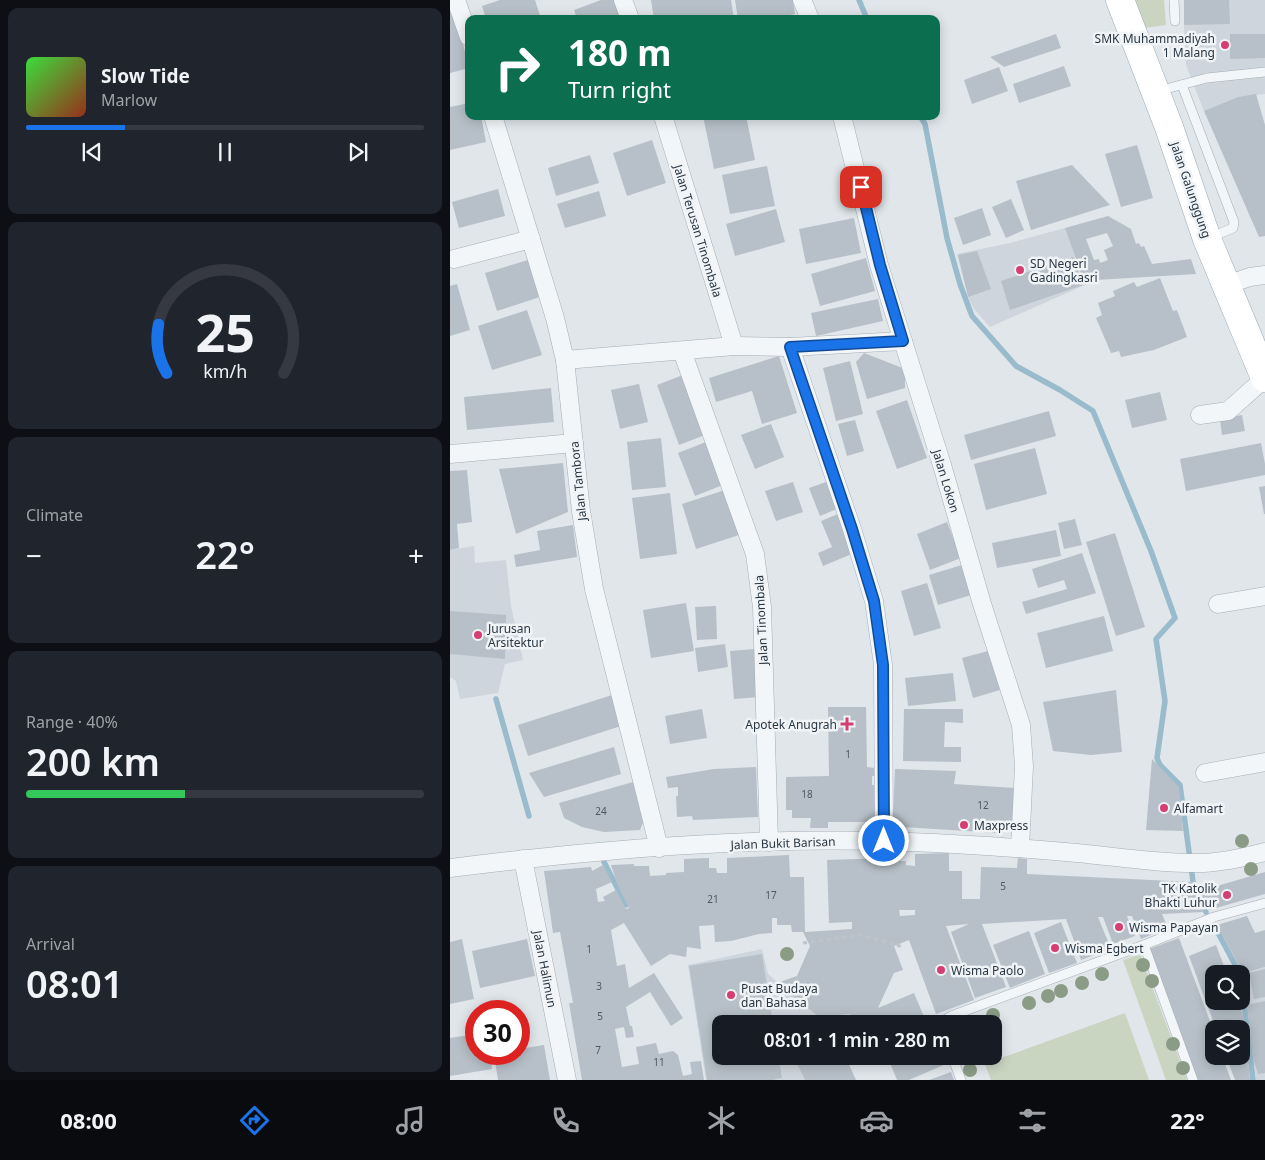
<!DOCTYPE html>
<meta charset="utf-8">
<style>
:root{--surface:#171b24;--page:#20242c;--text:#f1f3f6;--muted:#9ea1a6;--line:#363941;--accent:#1a73e8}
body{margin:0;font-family:"Noto Sans",sans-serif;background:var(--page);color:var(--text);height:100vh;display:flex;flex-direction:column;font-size:19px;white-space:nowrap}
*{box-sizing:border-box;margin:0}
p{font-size:16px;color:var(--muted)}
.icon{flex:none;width:28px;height:28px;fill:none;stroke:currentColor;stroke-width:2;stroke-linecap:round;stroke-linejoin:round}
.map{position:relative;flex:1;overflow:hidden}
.sheet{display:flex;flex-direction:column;gap:8px;padding:8px;background:#0d0f14;width:450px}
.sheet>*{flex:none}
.guide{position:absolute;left:15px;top:15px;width:475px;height:105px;border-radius:10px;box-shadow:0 2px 12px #0003;background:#0b6e4f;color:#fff;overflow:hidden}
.tools{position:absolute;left:755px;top:965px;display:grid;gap:10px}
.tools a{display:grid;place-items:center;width:45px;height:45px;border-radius:10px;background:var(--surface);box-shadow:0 2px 12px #0003;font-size:25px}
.speed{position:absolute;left:15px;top:1000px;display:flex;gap:10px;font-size:25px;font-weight:700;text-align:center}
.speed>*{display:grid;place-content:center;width:65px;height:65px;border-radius:50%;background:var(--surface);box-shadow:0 2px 12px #0003;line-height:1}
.speed .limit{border:8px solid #d22;background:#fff;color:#111}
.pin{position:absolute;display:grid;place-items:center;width:42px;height:42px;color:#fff;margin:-21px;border-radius:10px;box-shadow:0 2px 8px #0006}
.me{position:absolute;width:55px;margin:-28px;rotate:0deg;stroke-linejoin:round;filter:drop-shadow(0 0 4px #0008)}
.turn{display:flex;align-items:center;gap:18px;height:105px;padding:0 20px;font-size:22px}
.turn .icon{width:65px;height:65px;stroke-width:2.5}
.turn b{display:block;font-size:35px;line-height:42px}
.big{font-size:38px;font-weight:600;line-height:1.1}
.sheet .card{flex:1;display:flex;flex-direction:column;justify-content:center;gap:8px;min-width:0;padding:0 18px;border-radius:10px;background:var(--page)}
.sheet .dial{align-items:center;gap:0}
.dial svg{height:130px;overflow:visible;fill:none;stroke:var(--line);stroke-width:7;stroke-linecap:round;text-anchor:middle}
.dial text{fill:var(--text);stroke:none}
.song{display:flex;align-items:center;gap:15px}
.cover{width:60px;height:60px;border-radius:8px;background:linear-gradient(135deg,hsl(120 70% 55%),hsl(10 70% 35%))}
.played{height:5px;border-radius:2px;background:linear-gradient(90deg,var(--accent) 25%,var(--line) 25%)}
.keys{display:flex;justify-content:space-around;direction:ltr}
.heat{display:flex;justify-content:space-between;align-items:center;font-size:28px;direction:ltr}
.charge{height:8px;border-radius:4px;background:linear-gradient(90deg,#34c759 40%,var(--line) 0)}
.trip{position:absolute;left:262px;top:1015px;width:290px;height:50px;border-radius:10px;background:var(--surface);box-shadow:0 2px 12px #0003;font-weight:600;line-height:50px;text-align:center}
.dock{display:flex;height:80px;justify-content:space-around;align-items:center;background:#090b0e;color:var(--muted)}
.dock .icon{width:35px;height:35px}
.dock .selected{color:var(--accent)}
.dock b{font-size:22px;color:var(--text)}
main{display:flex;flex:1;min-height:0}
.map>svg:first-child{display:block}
.built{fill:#ced5dc}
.green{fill:#c9d4c1}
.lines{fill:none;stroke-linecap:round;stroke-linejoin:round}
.stream{stroke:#9bc;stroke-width:5.5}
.building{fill:#b7c0c8;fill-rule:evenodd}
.lane-casing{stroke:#a5aeb5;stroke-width:10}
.street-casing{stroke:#a5aeb5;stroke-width:19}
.primary-casing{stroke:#9facb6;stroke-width:29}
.path{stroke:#bec4c9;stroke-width:3;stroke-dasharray:4 4;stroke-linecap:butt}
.lane{stroke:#f3f6f8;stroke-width:9}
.street{stroke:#f3f6f8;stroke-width:18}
.primary{stroke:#fff;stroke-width:28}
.tree{fill:#8a9c86}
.route-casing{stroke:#114b97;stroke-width:12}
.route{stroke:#1a73e8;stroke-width:9}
.poi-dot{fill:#d63e71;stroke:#f0f4f7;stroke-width:2}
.labels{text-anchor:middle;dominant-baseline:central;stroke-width:5;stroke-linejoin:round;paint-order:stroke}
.number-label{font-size:10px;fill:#4c5864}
.poi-label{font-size:12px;fill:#283643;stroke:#f0f4f7;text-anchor:start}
.street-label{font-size:12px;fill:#283643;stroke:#f0f4f7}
</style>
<main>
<section class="sheet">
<div class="card">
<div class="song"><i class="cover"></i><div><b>Slow Tide</b><p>Marlow</p></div></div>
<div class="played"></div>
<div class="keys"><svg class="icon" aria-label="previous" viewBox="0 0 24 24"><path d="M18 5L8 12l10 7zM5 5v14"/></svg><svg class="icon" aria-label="pause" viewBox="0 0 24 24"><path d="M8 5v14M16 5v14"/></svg><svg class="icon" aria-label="next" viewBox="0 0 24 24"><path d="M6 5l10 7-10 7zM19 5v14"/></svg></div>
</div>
<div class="card dial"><svg viewBox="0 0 100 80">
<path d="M14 69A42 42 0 1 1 86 69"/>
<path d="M14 69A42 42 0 0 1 9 39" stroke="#1a73e8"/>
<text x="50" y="56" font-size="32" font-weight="700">25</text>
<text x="50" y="72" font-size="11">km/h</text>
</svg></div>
<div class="card"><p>Climate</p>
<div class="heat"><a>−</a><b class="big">22°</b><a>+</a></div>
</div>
<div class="card"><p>Range · 40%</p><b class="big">200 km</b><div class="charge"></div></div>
<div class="card"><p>Arrival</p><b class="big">08:01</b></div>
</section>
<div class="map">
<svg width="815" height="1080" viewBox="0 0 815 1080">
<rect width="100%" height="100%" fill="#e0e6ea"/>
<!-- built -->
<g class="built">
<path d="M 779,0 L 815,0 L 815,94 L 788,97 L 754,111 L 736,65 L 734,25 Z"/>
<path d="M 615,228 L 635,285 L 540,327 L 524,309 L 519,299 L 507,254 L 560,243 Z"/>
<path d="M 24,546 L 25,563 L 56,560 L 61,606 L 73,660 L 55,664 L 48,693 L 10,699 L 6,681 L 0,677 L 0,550 Z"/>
<path d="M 312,949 L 318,974 L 369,1017 L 400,1014 L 404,1024 L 271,1024 L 271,1056 L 343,1056 L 355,1080 L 256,1080 L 238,965 Z"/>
<path d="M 815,967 L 815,1080 L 806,1080 L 793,973 Z"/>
</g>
<!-- green -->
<g class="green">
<path d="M 684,0 L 714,0 L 716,25 L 694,28 Z"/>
<path d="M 690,954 L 737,1080 L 716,1080 L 673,960 Z"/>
<path d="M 675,1013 L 699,1080 L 541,1080 L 535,1064 Z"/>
</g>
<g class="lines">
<!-- stream -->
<g class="stream">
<path d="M 409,0 L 417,19"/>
<path d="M 470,116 L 475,124 L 497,238 L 510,284 L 522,316 L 566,366 L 610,390 L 643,411 L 701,551 L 725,618 L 706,639 L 715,701 L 707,758 L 710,765 L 730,785 L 744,889 L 756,912"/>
<path d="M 46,699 L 79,816"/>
<path d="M 154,862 L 176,905"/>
<path d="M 766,929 L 790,974"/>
<path d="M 791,976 L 803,1080"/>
</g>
</g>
<!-- building -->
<g class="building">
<path d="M 50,0 L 85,0 L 91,19 L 36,19 L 32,6 Z"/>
<path d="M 151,0 L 164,0 L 171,19 L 127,19 L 124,10 Z"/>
<path d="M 201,0 L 281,0 L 284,19 L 204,19 Z"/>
<path d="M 285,0 L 343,0 L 345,14 L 320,19 L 288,19 Z"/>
<path d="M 734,0 L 779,0 L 780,24 L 734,25 Z"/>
<path d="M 5,11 L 19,68 L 0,73 L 0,12 Z"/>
<path d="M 606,34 L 611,48 L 554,67 L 540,57 Z"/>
<path d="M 780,34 L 815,34 L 815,58 L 780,59 Z"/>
<path d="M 614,66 L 621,86 L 569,103 L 563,84 Z"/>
<path d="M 549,67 L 558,91 L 522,104 L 514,80 Z"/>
<path d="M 806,94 L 815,125 L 815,236 L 809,237 L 754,111 L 788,97 Z"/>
<path d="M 19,103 L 19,116 L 31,116 L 36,142 L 0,150 L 0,107 Z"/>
<path d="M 253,116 L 296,116 L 305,160 L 264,169 Z"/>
<path d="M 202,140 L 216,183 L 177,196 L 163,153 Z"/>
<path d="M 687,145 L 703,198 L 671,207 L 655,154 Z"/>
<path d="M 140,155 L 149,183 L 106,196 L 98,168 Z"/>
<path d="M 622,165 L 660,205 L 581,230 L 566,181 Z"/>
<path d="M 317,166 L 325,206 L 280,214 L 272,175 Z"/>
<path d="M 48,189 L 55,216 L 9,228 L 2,202 Z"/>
<path d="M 149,191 L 156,216 L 115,228 L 107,204 Z"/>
<path d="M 561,199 L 574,230 L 556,238 L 542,207 Z"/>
<path d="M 532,208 L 541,235 L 513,245 L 504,218 Z"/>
<path d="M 326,209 L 335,242 L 285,256 L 276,224 Z"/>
<path d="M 658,216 L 681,229 L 686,244 L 689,243 L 691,247 L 694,246 L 702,264 L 741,259 L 746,274 L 646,280 L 635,285 L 615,228 ZM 657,233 L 663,246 L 654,250 L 658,260 L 650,263 L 649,259 L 644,260 L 636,239 Z"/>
<path d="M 404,218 L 411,253 L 356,264 L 349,229 Z"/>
<path d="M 527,251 L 541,289 L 518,297 L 508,255 Z"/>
<path d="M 623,257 L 633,285 L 560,310 L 551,281 Z"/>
<path d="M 416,258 L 425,291 L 370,306 L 361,274 Z"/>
<path d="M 78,260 L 90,297 L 47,311 L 35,273 Z"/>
<path d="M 710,278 L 723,311 L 727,310 L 737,337 L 704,350 L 671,357 L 669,351 L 661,353 L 646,318 L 652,315 L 648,303 L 665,296 L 663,291 L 684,282 L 687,287 Z"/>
<path d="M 7,284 L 20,330 L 0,336 L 0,286 Z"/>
<path d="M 428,299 L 433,321 L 366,336 L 361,313 Z"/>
<path d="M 77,310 L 92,355 L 42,370 L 28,326 Z"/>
<path d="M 414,353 L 455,369 L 455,388 L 417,399 L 406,362 Z"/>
<path d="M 329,356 L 347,413 L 312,424 L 302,391 L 266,402 L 259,378 Z"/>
<path d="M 400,361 L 413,414 L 386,421 L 373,368 Z"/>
<path d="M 233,375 L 255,435 L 229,445 L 207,385 Z"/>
<path d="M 189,384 L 198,422 L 170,429 L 161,390 Z"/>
<path d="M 101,388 L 104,422 L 17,430 L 14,397 Z"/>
<path d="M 710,392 L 717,420 L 682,428 L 675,400 Z"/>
<path d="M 457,400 L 477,458 L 447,469 L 426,411 Z"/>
<path d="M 599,411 L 606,436 L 521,460 L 514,435 Z"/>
<path d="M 792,415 L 795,431 L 772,435 L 770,419 Z"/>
<path d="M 405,420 L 414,451 L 397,456 L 388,424 Z"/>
<path d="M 321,424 L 334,457 L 305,469 L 291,435 Z"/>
<path d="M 211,438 L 216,487 L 182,490 L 177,442 Z"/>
<path d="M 261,440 L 278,483 L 245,496 L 228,453 Z"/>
<path d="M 811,443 L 815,464 L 815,475 L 736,491 L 730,459 Z"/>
<path d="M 585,448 L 597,494 L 536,510 L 524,464 Z"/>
<path d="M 113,463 L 118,512 L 66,534 L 49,469 Z"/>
<path d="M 17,470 L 22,522 L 7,524 L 9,548 L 0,550 L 0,471 Z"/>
<path d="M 379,481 L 389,508 L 370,516 L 359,488 Z"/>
<path d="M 343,482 L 353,512 L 326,521 L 315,491 Z"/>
<path d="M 815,486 L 815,514 L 814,514 L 809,487 Z"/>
<path d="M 278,489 L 292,534 L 246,549 L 232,504 Z"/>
<path d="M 220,493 L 227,554 L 190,559 L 182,498 Z"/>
<path d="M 388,514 L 404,553 L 373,566 L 368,553 L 382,547 L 371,521 Z"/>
<path d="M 625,519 L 632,545 L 614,549 L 608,523 Z"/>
<path d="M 497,522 L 511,558 L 480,570 L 467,534 Z"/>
<path d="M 123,525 L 127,557 L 66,567 L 64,555 L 90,550 L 87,531 Z"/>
<path d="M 606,530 L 611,556 L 547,568 L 542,543 Z"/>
<path d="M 665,533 L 695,627 L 666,636 L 636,542 Z"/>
<path d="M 632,553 L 646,593 L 576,614 L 572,602 L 617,589 L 614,580 L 588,588 L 582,569 Z"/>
<path d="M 512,565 L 521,595 L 488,605 L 479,575 Z"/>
<path d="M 477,583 L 491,628 L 464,636 L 451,591 Z"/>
<path d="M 236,603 L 244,651 L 201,658 L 193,610 Z"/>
<path d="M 266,606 L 267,639 L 247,640 L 245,607 Z"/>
<path d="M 0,611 L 56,615 L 55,659 L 0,654 Z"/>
<path d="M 654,616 L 663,651 L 596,668 L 587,633 Z"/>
<path d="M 275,644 L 278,667 L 248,672 L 245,648 Z"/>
<path d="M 305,649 L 309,697 L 284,699 L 280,651 Z"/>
<path d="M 538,651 L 550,690 L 523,698 L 512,658 Z"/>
<path d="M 503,673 L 506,701 L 458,706 L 455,678 Z"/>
<path d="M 666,690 L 672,752 L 641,755 L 603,751 L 593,702 Z"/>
<path d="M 162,695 L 171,726 L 78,756 L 68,725 Z"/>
<path d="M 378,707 L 416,707 L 417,767 L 425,768 L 425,776 L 422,776 L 422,785 L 426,785 L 426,822 L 378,822 L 378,828 L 360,828 L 361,818 L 342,818 L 342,810 L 336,810 L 336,777 L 379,776 Z"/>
<path d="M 252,709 L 257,738 L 220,744 L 215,716 Z"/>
<path d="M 454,709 L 513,709 L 513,723 L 495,722 L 494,747 L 511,747 L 511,762 L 453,761 Z"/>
<path d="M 164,747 L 171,774 L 94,797 L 79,773 Z"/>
<path d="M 702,759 L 729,787 L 733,831 L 696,830 Z"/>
<path d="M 306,767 L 308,817 L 243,820 L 242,816 L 227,817 L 226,796 L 228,796 L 228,787 L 218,788 L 216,777 L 264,769 Z"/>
<path d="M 445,769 L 506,771 L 504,784 L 564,788 L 562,823 L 548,833 L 453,827 L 443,818 Z"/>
<path d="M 183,782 L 194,820 L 190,830 L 154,832 L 132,827 L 114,818 L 109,803 Z"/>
<path d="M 445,852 L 445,861 L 456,861 L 456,865 L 465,866 L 465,854 L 499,853 L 499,871 L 512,871 L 512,899 L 530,899 L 531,867 L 567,868 L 568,858 L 577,859 L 577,874 L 742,882 L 742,891 L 754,912 L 712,914 L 718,928 L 691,939 L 682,916 L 677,916 L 685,936 L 663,944 L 653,917 L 648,917 L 661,949 L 631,960 L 616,919 L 532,924 L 556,987 L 525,998 L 501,932 L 519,924 L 496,926 L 524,1000 L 486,1014 L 459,940 L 444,946 L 453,970 L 444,973 L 428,1008 L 464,993 L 477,1024 L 404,1024 L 400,1014 L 369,1017 L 327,983 L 347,976 L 360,946 L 353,932 L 342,932 L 341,925 L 327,925 L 327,918 L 322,918 L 322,933 L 309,934 L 281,941 L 265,942 L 264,925 L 249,926 L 251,949 L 237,947 L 236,957 L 220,954 L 201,966 L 174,923 L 161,930 L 167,966 L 175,964 L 179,988 L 204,973 L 233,1018 L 221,1026 L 200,992 L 176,1007 L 180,1026 L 182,1026 L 184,1037 L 176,1038 L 174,1027 L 165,1029 L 172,1067 L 189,1064 L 186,1047 L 206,1043 L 209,1054 L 223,1051 L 228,1055 L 233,1076 L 242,1074 L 240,1062 L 251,1061 L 254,1080 L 132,1080 L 119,1003 L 123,1003 L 110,932 L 103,933 L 94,871 L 141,867 L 142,871 L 153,865 L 162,882 L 146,889 L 148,902 L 155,901 L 153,897 L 166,890 L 176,909 L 179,908 L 168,886 L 161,865 L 184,864 L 184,866 L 199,866 L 200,876 L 216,875 L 216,873 L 234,872 L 234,859 L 259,858 L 259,868 L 266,868 L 267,873 L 277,873 L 277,858 L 339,855 L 340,877 L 354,877 L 355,932 L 402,929 L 402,922 L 379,923 L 377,860 L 434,858 L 434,853 ZM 449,910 L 465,910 L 465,915 L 450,916 Z"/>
<path d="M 815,872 L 815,894 L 759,910 L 750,891 Z"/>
<path d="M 797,916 L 805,933 L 815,930 L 815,967 L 793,973 L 767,925 Z"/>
<path d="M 611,922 L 627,963 L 599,973 L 584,933 Z"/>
<path d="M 579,931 L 595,974 L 560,988 L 543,945 Z"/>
<path d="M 729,938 L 764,1032 L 764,1056 L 772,1056 L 781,1080 L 748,1080 L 699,949 Z"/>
<path d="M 12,939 L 24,999 L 0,1004 L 0,942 Z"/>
<path d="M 77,939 L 85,976 L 30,988 L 22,951 Z"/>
<path d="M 766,945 L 777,974 L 764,974 L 764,1001 L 788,1001 L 794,1018 L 800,1080 L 785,1080 L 776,1056 L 791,1056 L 791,1029 L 766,1029 L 739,956 Z"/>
<path d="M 312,954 L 323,1024 L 271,1024 L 271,1056 L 328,1056 L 332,1078 L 322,1080 L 257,1080 L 239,966 Z"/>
<path d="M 815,969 L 815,997 L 804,999 L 799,973 Z"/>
<path d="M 815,1001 L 815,1073 L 808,1074 L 803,1058 L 797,1005 Z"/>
<path d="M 26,1034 L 26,1054 L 40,1054 L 42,1069 L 0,1076 L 0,1038 Z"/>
<path d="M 94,1045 L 100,1080 L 48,1080 L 44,1054 L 69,1054 L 69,1049 Z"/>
<path d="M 343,1056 L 395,1056 L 406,1080 L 355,1080 Z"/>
<path d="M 437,1056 L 493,1056 L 496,1064 L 459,1080 L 447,1080 Z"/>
<path d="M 501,1072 L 504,1080 L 479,1080 Z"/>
</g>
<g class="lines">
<!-- lane casing -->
<g class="lane-casing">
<g id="lane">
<path d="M 724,0 L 725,21"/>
<path d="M 732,85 L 784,222 L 783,228 L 759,238"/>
<path d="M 708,91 L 757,78 L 815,72"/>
<path d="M 694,945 L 743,1080"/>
<path d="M 493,1024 L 496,1019 L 501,1016 L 694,945 L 764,917 L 815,903"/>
<path d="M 502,1056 L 511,1080"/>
</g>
</g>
<!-- street casing -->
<g class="street-casing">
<g id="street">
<path d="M 6,0 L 19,37"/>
<path d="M 173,0 L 180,19"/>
<path d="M 352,0 L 360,19"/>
<path d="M 43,116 L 105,318 L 115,360 L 131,511 L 144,589 L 209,848"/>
<path d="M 213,116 L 284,346"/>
<path d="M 392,116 L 429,265 L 492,465 L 532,604 L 571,725 L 574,766 L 570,848"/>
<path d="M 4,259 L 81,239"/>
<path d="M 776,285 L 800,277 L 815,275"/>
<path d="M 340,347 L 402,529 L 424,601 L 433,665 L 434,841"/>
<path d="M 232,351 L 305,554 L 312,607 L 319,842"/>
<path d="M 115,360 L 284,346 L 340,347 L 453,341"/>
<path d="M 750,415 L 778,411 L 815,378"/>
<path d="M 0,454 L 124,443"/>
<path d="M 768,604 L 815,596"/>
<path d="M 755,773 L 815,762"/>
<path d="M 73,859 L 117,1080"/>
<path d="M 0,868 C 152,849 306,836 459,842 C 515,844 571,848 627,853 C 669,857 712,864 754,863 C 774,862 796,857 815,852"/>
</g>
</g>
<!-- primary casing -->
<g class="primary-casing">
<path id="primary" d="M 670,0 L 719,127 L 757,239 L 815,378"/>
</g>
<!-- path -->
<path class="path" d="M 353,943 L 411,935 L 453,947"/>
<!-- lane -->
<use href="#lane" class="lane"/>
<!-- street -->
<use href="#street" class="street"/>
<!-- primary -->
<use href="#primary" class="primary"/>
</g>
<!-- trees -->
<g class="tree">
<circle cx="792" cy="841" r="7"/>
<circle cx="801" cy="869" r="7"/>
<circle cx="337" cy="954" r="7"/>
<circle cx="693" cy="965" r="7"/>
<circle cx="652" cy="974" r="7"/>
<circle cx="702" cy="981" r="7"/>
<circle cx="632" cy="983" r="7"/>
<circle cx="611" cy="991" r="7"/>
<circle cx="598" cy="996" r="7"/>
<circle cx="579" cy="1003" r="7"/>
<circle cx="543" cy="1015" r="7"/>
<circle cx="723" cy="1044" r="7"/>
<circle cx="733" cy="1068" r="7"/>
<circle cx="520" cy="1070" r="7"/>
</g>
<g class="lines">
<!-- route casing -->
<g class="route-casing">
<path id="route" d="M 411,187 L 430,265 L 453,341 L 340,347 L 402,529 L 424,601 L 433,665 L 434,841"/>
</g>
<!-- route -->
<use href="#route" class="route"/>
</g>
<!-- markers -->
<g class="poi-dot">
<circle cx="775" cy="45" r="5"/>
<circle cx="570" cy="270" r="5"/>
<circle cx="28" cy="635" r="5"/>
<path d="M394.5 716.5h5v5h5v5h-5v5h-5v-5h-5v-5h5z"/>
<circle cx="714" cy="808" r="5"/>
<circle cx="514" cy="825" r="5"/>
<circle cx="777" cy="895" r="5"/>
<circle cx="669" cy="927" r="5"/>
<circle cx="605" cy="948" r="5"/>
<circle cx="491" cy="970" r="5"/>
<circle cx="281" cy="995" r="5"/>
</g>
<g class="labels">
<!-- number labels -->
<g class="number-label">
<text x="398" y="754">1</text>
<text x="357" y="794">18</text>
<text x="533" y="805">12</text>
<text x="151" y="811">24</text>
<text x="553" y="886">5</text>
<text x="321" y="895">17</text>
<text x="263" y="899">21</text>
<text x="139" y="949">1</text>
<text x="149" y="986">3</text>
<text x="150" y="1016">5</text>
<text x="148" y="1050">7</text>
<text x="209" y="1062">11</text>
</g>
<!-- poi labels -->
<g class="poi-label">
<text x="765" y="38" text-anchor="end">SMK Muhammadiyah<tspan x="765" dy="14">1 Malang</tspan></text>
<text x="580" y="263">SD Negeri<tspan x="580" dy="14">Gadingkasri</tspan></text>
<text x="38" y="628">Jurusan<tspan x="38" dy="14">Arsitektur</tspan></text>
<text x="387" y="724" text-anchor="end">Apotek Anugrah</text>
<text x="724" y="808">Alfamart</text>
<text x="524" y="825">Maxpress</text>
<text x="767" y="888" text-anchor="end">TK Katolik<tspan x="767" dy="14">Bhakti Luhur</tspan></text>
<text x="679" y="927">Wisma Papayan</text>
<text x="615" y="948">Wisma Egbert</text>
<text x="501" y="970">Wisma Paolo</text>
<text x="291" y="988">Pusat Budaya<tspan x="291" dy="14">dan Bahasa</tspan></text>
</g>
<!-- street labels -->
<g class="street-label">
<text transform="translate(741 190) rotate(71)">Jalan Galunggung</text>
<text transform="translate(248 231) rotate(73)">Jalan Terusan Tinombala</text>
<text transform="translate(128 481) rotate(-96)">Jalan Tambora</text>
<text transform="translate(496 481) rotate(73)">Jalan Lokon</text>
<text transform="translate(311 620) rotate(-93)">Jalan Tinombala</text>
<text transform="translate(333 843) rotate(-2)">Jalan Bukit Barisan</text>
<text transform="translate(95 969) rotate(79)">Jalan Halimun</text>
</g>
</g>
</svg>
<div class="tools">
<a><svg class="icon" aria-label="search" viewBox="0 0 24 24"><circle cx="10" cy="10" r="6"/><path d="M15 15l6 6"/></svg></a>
<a><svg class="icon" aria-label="layers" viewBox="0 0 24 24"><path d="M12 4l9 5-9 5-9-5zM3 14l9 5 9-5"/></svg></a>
</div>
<div class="speed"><div class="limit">30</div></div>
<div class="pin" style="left:411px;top:187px;background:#d93025"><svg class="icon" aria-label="arrive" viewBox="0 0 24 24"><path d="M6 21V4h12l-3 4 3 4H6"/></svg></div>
<svg class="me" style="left:434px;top:841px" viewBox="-20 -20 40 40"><circle r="17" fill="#1a73e8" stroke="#fff" stroke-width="3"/><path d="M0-11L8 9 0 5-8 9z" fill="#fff"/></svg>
<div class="trip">08:01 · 1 min · 280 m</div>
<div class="guide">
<div class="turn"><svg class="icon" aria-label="right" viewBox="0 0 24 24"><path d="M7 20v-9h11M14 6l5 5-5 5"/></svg><div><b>180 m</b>Turn right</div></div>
</div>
</div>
</main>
<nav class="dock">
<b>08:00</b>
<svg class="icon selected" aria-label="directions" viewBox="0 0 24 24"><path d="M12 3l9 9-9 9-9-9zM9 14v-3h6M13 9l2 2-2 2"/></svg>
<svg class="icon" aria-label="music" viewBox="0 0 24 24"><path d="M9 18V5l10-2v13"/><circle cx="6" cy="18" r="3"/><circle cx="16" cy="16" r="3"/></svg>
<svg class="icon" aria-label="phone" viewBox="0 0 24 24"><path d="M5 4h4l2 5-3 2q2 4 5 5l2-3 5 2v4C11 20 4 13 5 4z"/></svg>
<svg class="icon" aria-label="climate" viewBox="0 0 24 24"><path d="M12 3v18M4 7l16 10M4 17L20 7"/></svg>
<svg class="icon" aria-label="car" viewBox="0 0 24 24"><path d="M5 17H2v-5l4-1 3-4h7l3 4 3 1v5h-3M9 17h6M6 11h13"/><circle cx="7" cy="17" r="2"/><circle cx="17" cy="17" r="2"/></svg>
<svg class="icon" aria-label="filters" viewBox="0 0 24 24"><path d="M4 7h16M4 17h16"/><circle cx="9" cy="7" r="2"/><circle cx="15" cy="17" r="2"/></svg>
<b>22°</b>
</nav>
